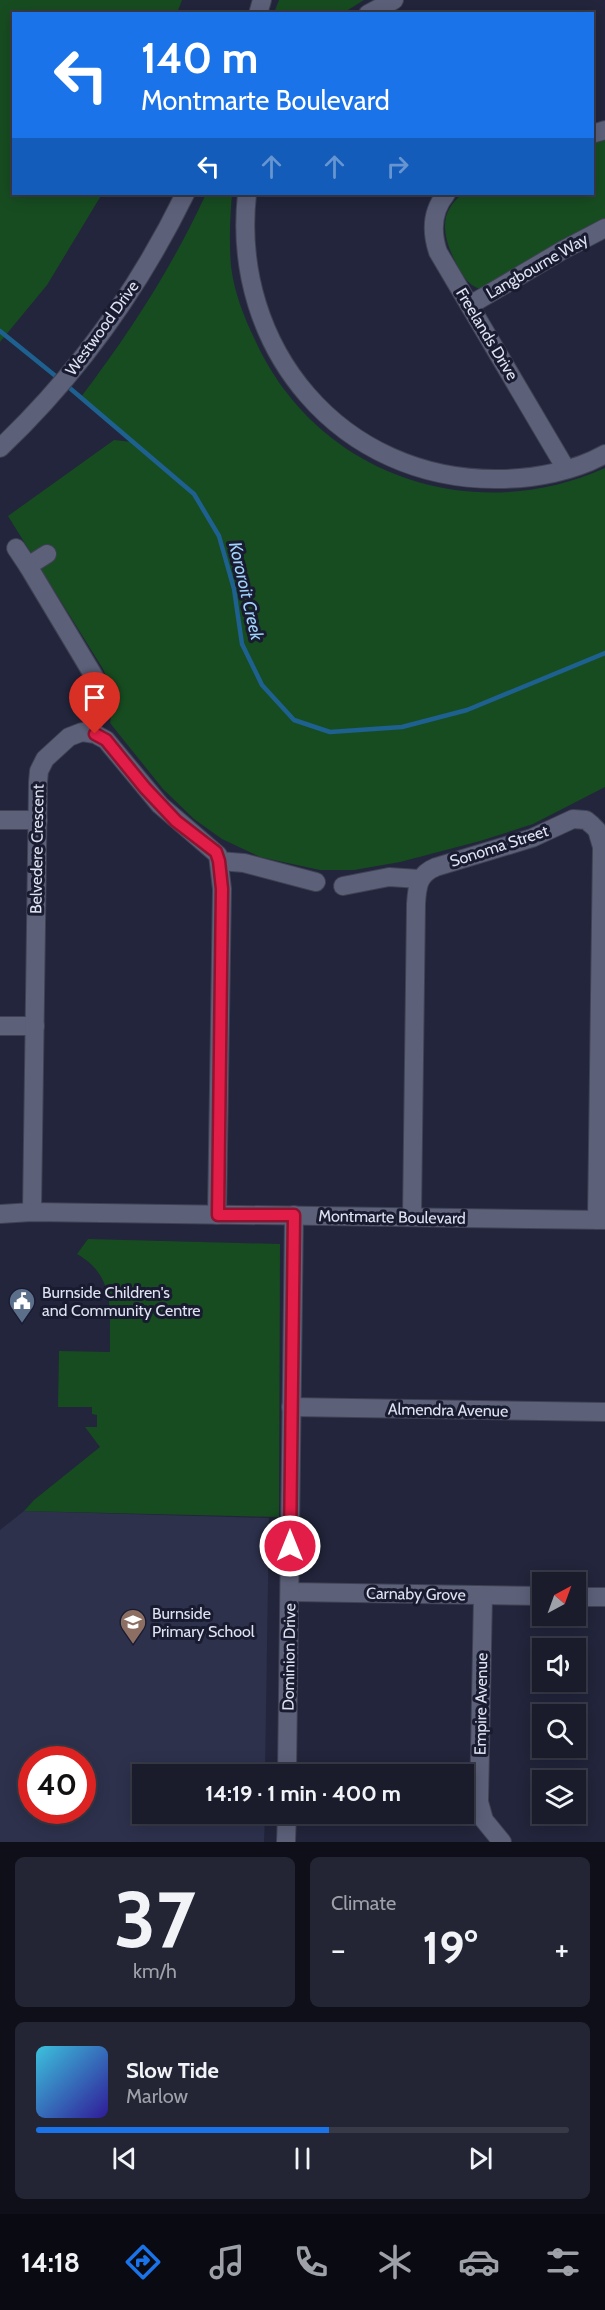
<!DOCTYPE html>
<meta charset="utf-8">
<style>
:root{--surface:#1a1c2c;--page:#232534;--text:#f1f3f6;--muted:#9fa1a9;--line:#383a48;--accent:#1a73e8}
body{margin:0;font-family:Cabin,sans-serif;background:var(--page);color:var(--text);height:100vh;display:flex;flex-direction:column;font-size:22px;white-space:nowrap}
*{box-sizing:border-box;margin:0}
p{font-size:20px;color:var(--muted)}
.icon{flex:none;width:33px;height:33px;fill:none;stroke:currentColor;stroke-width:2;stroke-linecap:round;stroke-linejoin:round}
.map{position:relative;height:1842px;overflow:hidden}
.side{display:flex;flex-direction:column;gap:15px;padding:15px;background:#0e0f18;flex:1}
.side>*{flex:none}
.banner{position:absolute;left:12px;top:12px;width:582px;height:183px;border-radius:0px;box-shadow:0 3px 15px #0003,0 0 0 2px var(--line);background:#1a73e8;color:#fff;overflow:hidden}
.needle{width:39px;rotate:41deg}
.tools{position:absolute;left:532px;top:1572px;display:grid;gap:12px}
.tools a{display:grid;place-items:center;width:54px;height:54px;border-radius:0px;background:var(--surface);box-shadow:0 3px 15px #0003,0 0 0 2px var(--line);font-size:30px}
.speed{position:absolute;left:18px;top:1746px;display:flex;gap:12px;font-size:30px;font-weight:700;text-align:center}
.speed>*{display:grid;place-content:center;width:78px;height:78px;border-radius:50%;background:var(--surface);box-shadow:0 3px 15px #0003,0 0 0 2px var(--line);line-height:1}
.speed .limit{border:9px solid #d22;background:#fff;color:#111}
.pin{position:absolute;display:grid;place-items:center;width:51px;height:51px;color:#fff;margin:-62px -26px;border-radius:50% 50% 50% 0;rotate:-45deg;box-shadow:0 0 6px #0007}
.pin .icon{rotate:45deg}
.me{position:absolute;width:66px;margin:-33px;rotate:0deg;stroke-linejoin:round;filter:drop-shadow(0 0 4px #0008)}
.turn{display:flex;align-items:center;gap:21px;height:126px;padding:0 30px;font-size:27px}
.turn .icon{width:78px;height:78px;stroke-width:2.5}
.turn b{display:block;font-size:42px;line-height:51px}
.lanes{display:flex;align-items:center;height:57px;padding:0 30px;background:#0003;justify-content:center;gap:30px;direction:ltr}
.lanes .off{opacity:.35}
.big{font-size:45px;font-weight:700;line-height:1.1}
.side .card{flex:1;display:flex;flex-direction:column;justify-content:center;gap:9px;min-width:0;padding:0 21px;border-radius:9px;background:var(--page)}
.side .dial{align-items:center;gap:0}
.dial b{font-size:78px;line-height:1}
.song{display:flex;align-items:center;gap:18px}
.cover{width:72px;height:72px;border-radius:9px;background:linear-gradient(135deg,hsl(190 70% 55%),hsl(250 70% 35%))}
.played{height:6px;border-radius:3px;background:linear-gradient(90deg,var(--accent) 55%,var(--line) 55%)}
.keys{display:flex;justify-content:space-around;direction:ltr}
.heat{display:flex;justify-content:space-between;align-items:center;font-size:33px;direction:ltr}
.side .tiles{flex:1;display:grid;gap:15px;grid-template-columns:1fr 1fr}
.card:last-child{grid-column:span 2}
.trip{position:absolute;left:132px;top:1764px;width:342px;height:60px;border-radius:0px;background:var(--surface);box-shadow:0 3px 15px #0003,0 0 0 2px var(--line);font-weight:700;line-height:60px;text-align:center}
.tabs{display:flex;height:96px;justify-content:space-around;align-items:center;background:#0a0b12;color:var(--muted)}
.tabs .icon{width:42px;height:42px}
.tabs .selected{color:var(--accent)}
.tabs b{font-size:27px;color:var(--text)}
.map>svg:first-child{display:block}
.built{fill:#2d314c;fill-rule:evenodd}
.green{fill:#174c20}
.lines{fill:none;stroke-linecap:round;stroke-linejoin:round}
.stream{stroke:#1e608f;stroke-width:4.5}
.minor-casing{stroke:#3f4153;stroke-width:20}
.minor{stroke:#5c6079;stroke-width:18}
.route-casing{stroke:#92132f;stroke-width:15}
.route{stroke:#e11d48;stroke-width:10}
.labels{text-anchor:middle;dominant-baseline:central;stroke-width:6;stroke-linejoin:round;paint-order:stroke}
.street-label{font-size:16px;fill:#dfe2f1;stroke:#191b31}
.poi-label{font-size:16px;fill:#dfe2f1;stroke:#191b31;text-anchor:start}
.water-label{font-size:18px;font-style:italic;fill:#a0d2fb;stroke:#191b31}
</style>
<div class="map">
<svg width="605" height="1842" viewBox="0 0 605 1842">
<rect width="100%" height="100%" fill="#22253b"/>
<!-- built -->
<path class="built" d="M 24,1511 L 269,1518 L 265,1774 L 142,1774 L 142,1814 L 265,1814 L 264,1842 L 0,1842 L 0,1530 ZM 32,1760 L 82,1760 L 82,1810 L 32,1810 Z"/>
<!-- green -->
<g class="green">
<path d="M 0,0 L 182,0 L 177,13 L 14,14 L 14,194 L 102,194 L 47,285 L 0,342 Z"/>
<path d="M 279,0 L 364,0 L 343,13 L 274,13 Z"/>
<path d="M 605,140 L 605,221 L 484,290 C 469,287 464,277 457,265 C 444,240 436,213 463,194 L 592,194 L 593,144 Z"/>
<path d="M 206,194 L 232,194 C 230,218 229,242 231,266 C 234,292 244,317 255,340 C 316,475 472,528 605,468 L 605,787 L 533,824 L 480,841 L 400,862 L 354,870 L 320,870 L 260,857 L 222,839 L 194,819 L 163,789 L 110,723 C 114,703 111,687 103,669 L 8,516 L 114,440 L 133,442 L 81,397 C 131,331 171,269 206,194 Z"/>
<path d="M 88,1239 L 280,1244 L 279,1517 L 24,1511 L 34,1500 L 100,1447 L 85,1427 L 97,1427 L 97,1415 L 92,1414 L 92,1407 L 58,1407 L 59,1351 L 110,1352 C 109,1312 117,1277 77,1254 Z"/>
</g>
<g class="lines">
<!-- stream -->
<g class="stream">
<path d="M 0,331 L 58,378"/>
<path d="M 65,384 L 194,494 L 219,536 L 234,589 L 242,644 L 262,685 L 294,720 L 330,732 L 402,727 L 467,710 L 605,653"/>
</g>
<!-- minor casing -->
<g class="minor-casing">
<g id="minor">
<path d="M 258,14 L 262,0"/>
<path d="M 368,14 L 394,0"/>
<path d="M 592,134 L 605,130"/>
<path d="M 247,194 C 230,348 341,481 499,479 C 534,479 575,471 605,454"/>
<path d="M 446,194 C 432,211 431,231 438,252 L 566,469"/>
<path d="M 470,305 L 563,250 L 605,228"/>
<path d="M 0,448 C 77,375 139,288 185,194"/>
<path d="M 16,548 L 28,566 L 47,554"/>
<path d="M 28,566 L 95,678 C 103,702 99,710 89,732"/>
<path d="M 0,820 L 38,820"/>
<path d="M 219,861 L 244,863 L 316,882"/>
<path d="M 343,886 L 389,877 L 419,879"/>
<path d="M 0,1026 L 35,1026"/>
<path d="M 32,1212 L 38,782 L 39,771 L 45,759 L 69,737 L 82,732 L 95,734 L 106,740 L 160,805 L 218,855 L 222,889 L 217,1215"/>
<path d="M 0,1214 L 32,1212 L 605,1220"/>
<path d="M 412,1217 L 416,904 C 417,887 418,874 436,867 L 532,838 L 573,819 L 586,820 L 592,825 L 597,830 L 602,847 L 597,1220"/>
<path d="M 291,1407 L 605,1412"/>
<path d="M 290,1592 L 543,1596"/>
<path d="M 483,1596 L 479,1802 L 484,1820 L 502,1842"/>
<path d="M 576,1597 L 605,1597"/>
<path d="M 287,1774 L 294,1215"/>
<path d="M 286,1842 L 287,1814"/>
</g>
</g>
<!-- minor -->
<use href="#minor" class="minor"/>
</g>
<g class="lines">
<!-- route casing -->
<g class="route-casing">
<path id="route" d="M 95,734 L 106,740 L 145,788 L 176,821 L 216,852 L 219,861 L 222,889 L 218,1215 L 294,1215 L 290,1546"/>
</g>
<!-- route -->
<use href="#route" class="route"/>
</g>
<!-- icons -->
<defs>
<g id="civic-pin" transform="scale(1.35)"><path d="M0 17L-7.5 6A9.5 9.5 0 1 1 7.5 6Z" fill="#5c6f8a" stroke="#191b31"/><path d="M-.6-6.5H3V-4.5H.6V-3L4-1V1h2V6H-6V1h2V-1L-.6-3ZM-1.2 2.5V6h2.4V2.5Z" fill="#fff"/></g>
<g id="school-pin" transform="scale(1.35)"><path d="M0 17L-7.5 6A9.5 9.5 0 1 1 7.5 6Z" fill="#8d6e63" stroke="#191b31"/><path d="M0-5L7-2L0 1L-7-2ZM-4 1L0 2.5L4 1V4Q0 6-4 4Z" fill="#fff"/></g>
</defs>
<g fill-rule="evenodd">
<use href="#civic-pin" x="22" y="1301"/>
<use href="#school-pin" x="133" y="1622"/>
</g>
<g class="labels">
<!-- street labels -->
<g class="street-label">
<text transform="translate(537 266) rotate(-30)">Langbourne Way</text>
<text transform="translate(102 328) rotate(-54)">Westwood Drive</text>
<text transform="translate(487 334) rotate(59)">Freelands Drive</text>
<text transform="translate(499 846) rotate(-18)">Sonoma Street</text>
<text transform="translate(37 849) rotate(-89)">Belvedere Crescent</text>
<text transform="translate(392 1217) rotate(1)">Montmarte Boulevard</text>
<text transform="translate(448 1410) rotate(1)">Almendra Avenue</text>
<text transform="translate(416 1594) rotate(1)">Carnaby Grove</text>
<text transform="translate(289 1657) rotate(-89)">Dominion Drive</text>
<text transform="translate(481 1704) rotate(-89)">Empire Avenue</text>
</g>
<!-- poi labels -->
<g class="poi-label">
<text x="42" y="1292">Burnside Children's<tspan x="42" dy="18">and Community Centre</tspan></text>
<text x="152" y="1613">Burnside<tspan x="152" dy="18">Primary School</tspan></text>
</g>
<!-- water labels -->
<g class="water-label">
<text transform="translate(246 591) rotate(77)">Kororoit Creek</text>
</g>
</g>
</svg>
<div class="tools">
<a><svg class="needle" viewBox="-14 -14 28 28"><path d="M0-13l5 13h-10z" fill="#e53935"/><path d="M0 13l5-13h-10z" fill="#9fa1a9"/></svg></a>
<a><svg class="icon" aria-label="sound" viewBox="0 0 24 24"><path d="M4 9h4l5-4v14l-5-4H4zM17 9q2 3 0 6"/></svg></a>
<a><svg class="icon" aria-label="search" viewBox="0 0 24 24"><circle cx="10" cy="10" r="6"/><path d="M15 15l6 6"/></svg></a>
<a><svg class="icon" aria-label="layers" viewBox="0 0 24 24"><path d="M12 4l9 5-9 5-9-5zM3 14l9 5 9-5"/></svg></a>
</div>
<div class="speed"><div class="limit">40</div></div>
<div class="pin" style="left:95px;top:734px;background:#d93025"><svg class="icon" aria-label="arrive" viewBox="0 0 24 24"><path d="M6 21V4h12l-3 4 3 4H6"/></svg></div>
<svg class="me" style="left:290px;top:1546px" viewBox="-20 -20 40 40"><circle r="17" fill="#e11d48" stroke="#fff" stroke-width="3"/><path d="M0-11L8 9 0 5-8 9z" fill="#fff"/></svg>
<div class="trip">14:19 · 1 min · 400 m</div>
<div class="banner">
<div class="turn"><svg class="icon" aria-label="left" viewBox="0 0 24 24"><path d="M17 20v-9H6M10 6l-5 5 5 5"/></svg><div><b>140 m</b>Montmarte Boulevard</div></div>
<div class="lanes"><svg class="icon" aria-label="left" viewBox="0 0 24 24"><path d="M17 20v-9H6M10 6l-5 5 5 5"/></svg><svg class="icon off" aria-label="ahead" viewBox="0 0 24 24"><path d="M12 20V5M6 11l6-6 6 6"/></svg><svg class="icon off" aria-label="ahead" viewBox="0 0 24 24"><path d="M12 20V5M6 11l6-6 6 6"/></svg><svg class="icon off" aria-label="right" viewBox="0 0 24 24"><path d="M7 20v-9h11M14 6l5 5-5 5"/></svg></div>
</div>
</div>
<section class="side">
<div class="tiles">
<div class="card dial"><b>37</b><p>km/h</p></div>
<div class="card"><p>Climate</p>
<div class="heat"><a>−</a><b class="big">19°</b><a>+</a></div>
</div>
<div class="card">
<div class="song"><i class="cover"></i><div><b>Slow Tide</b><p>Marlow</p></div></div>
<div class="played"></div>
<div class="keys"><svg class="icon" aria-label="previous" viewBox="0 0 24 24"><path d="M18 5L8 12l10 7zM5 5v14"/></svg><svg class="icon" aria-label="pause" viewBox="0 0 24 24"><path d="M8 5v14M16 5v14"/></svg><svg class="icon" aria-label="next" viewBox="0 0 24 24"><path d="M6 5l10 7-10 7zM19 5v14"/></svg></div>
</div>
</div>
</section>
<nav class="tabs">
<b>14:18</b>
<svg class="icon selected" aria-label="directions" viewBox="0 0 24 24"><path d="M12 3l9 9-9 9-9-9zM9 14v-3h6M13 9l2 2-2 2"/></svg>
<svg class="icon" aria-label="music" viewBox="0 0 24 24"><path d="M9 18V5l10-2v13"/><circle cx="6" cy="18" r="3"/><circle cx="16" cy="16" r="3"/></svg>
<svg class="icon" aria-label="phone" viewBox="0 0 24 24"><path d="M5 4h4l2 5-3 2q2 4 5 5l2-3 5 2v4C11 20 4 13 5 4z"/></svg>
<svg class="icon" aria-label="climate" viewBox="0 0 24 24"><path d="M12 3v18M4 7l16 10M4 17L20 7"/></svg>
<svg class="icon" aria-label="car" viewBox="0 0 24 24"><path d="M5 17H2v-5l4-1 3-4h7l3 4 3 1v5h-3M9 17h6M6 11h13"/><circle cx="7" cy="17" r="2"/><circle cx="17" cy="17" r="2"/></svg>
<svg class="icon" aria-label="filters" viewBox="0 0 24 24"><path d="M4 7h16M4 17h16"/><circle cx="9" cy="7" r="2"/><circle cx="15" cy="17" r="2"/></svg>
</nav>
